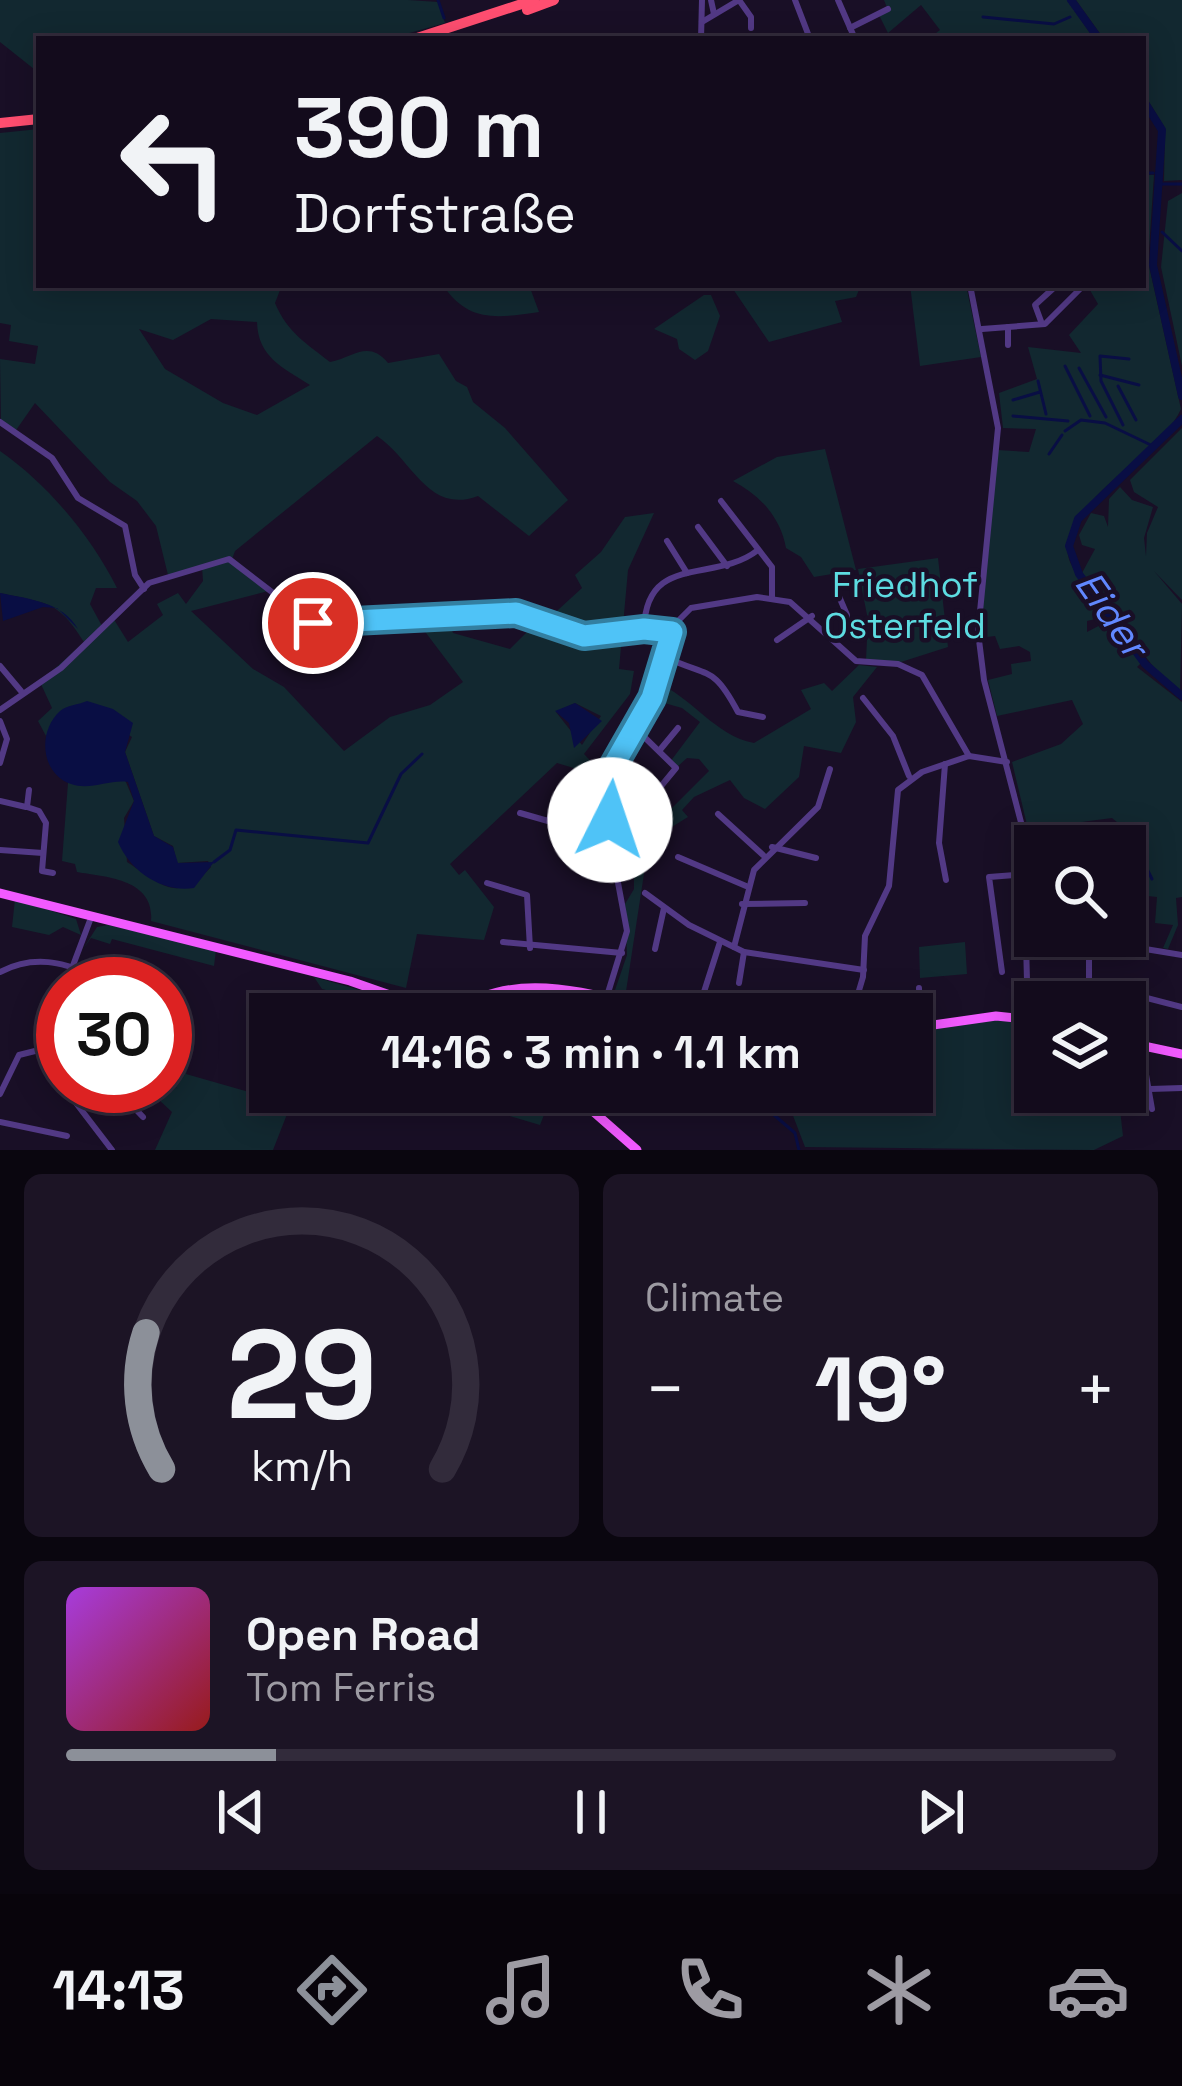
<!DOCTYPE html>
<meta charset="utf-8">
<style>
:root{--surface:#130b1c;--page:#1c1425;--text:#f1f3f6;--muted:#9d9ba3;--line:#322b3b;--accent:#8c9099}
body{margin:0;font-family:"Space Grotesk",sans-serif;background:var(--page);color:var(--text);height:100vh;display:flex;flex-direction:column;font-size:45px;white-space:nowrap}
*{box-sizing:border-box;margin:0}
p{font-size:39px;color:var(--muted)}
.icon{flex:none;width:66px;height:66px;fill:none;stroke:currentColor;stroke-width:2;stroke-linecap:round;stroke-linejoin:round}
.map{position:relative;height:1150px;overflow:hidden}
.side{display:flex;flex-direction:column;gap:24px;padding:24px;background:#0a060f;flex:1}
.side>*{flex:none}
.hud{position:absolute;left:36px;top:36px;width:1110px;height:252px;border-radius:0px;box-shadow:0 6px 30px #0003,0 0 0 3px var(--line);background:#130b1c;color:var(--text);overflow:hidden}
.buttons{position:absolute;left:1014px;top:825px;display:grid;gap:24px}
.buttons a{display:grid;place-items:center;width:132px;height:132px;border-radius:0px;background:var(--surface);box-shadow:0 6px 30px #0003,0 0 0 3px var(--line);font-size:60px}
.speed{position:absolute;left:36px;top:957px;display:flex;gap:24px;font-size:60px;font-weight:700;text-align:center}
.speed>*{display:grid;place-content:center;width:156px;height:156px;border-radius:50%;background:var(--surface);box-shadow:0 6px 30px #0003,0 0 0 3px var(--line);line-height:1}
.speed .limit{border:18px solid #d22;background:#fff;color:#111}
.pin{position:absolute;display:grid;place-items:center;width:102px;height:102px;color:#fff;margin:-51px;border:6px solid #fff;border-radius:50%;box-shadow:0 3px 12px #0007}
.me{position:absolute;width:132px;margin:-66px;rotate:4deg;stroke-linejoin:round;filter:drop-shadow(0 0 9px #0008)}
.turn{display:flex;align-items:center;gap:42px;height:252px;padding:0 60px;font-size:54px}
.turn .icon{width:156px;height:156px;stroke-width:2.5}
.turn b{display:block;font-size:84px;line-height:102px}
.big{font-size:90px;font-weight:800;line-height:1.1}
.side .card{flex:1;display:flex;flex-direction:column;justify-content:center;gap:18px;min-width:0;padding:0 42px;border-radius:18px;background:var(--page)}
.side .dial{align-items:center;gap:0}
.dial svg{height:312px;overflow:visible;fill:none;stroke:var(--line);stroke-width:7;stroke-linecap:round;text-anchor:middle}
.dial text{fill:var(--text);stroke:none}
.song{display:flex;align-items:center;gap:36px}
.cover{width:144px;height:144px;border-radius:18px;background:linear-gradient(135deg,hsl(280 70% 55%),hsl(0 70% 35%))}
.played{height:12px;border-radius:6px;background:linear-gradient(90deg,var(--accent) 20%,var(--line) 20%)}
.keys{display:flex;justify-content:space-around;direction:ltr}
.heat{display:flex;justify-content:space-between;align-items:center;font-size:66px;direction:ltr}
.side .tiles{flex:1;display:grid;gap:24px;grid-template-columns:1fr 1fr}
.card:last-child{grid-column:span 2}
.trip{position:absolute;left:249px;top:993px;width:684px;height:120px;border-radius:0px;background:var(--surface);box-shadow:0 6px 30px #0003,0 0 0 3px var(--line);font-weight:800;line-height:120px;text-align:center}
.menu{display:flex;height:192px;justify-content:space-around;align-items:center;background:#08040b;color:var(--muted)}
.menu .icon{width:84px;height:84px}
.menu .current{color:var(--accent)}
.menu b{font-size:54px;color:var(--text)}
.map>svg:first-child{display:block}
.green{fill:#122830;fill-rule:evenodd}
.water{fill:#090e44}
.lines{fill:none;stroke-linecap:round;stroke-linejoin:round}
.stream{stroke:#090e44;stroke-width:3}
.river{stroke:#090e44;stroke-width:8}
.minor{stroke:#523985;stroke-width:6}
.major{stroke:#f15aff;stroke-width:9}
.highway{stroke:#ff4e70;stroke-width:10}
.route-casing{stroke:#337fa1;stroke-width:30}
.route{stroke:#4fc3f7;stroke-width:21}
.labels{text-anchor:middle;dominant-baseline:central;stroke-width:9;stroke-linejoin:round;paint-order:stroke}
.park-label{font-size:36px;fill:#5ddce1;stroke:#190f26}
.water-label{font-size:39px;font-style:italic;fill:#6188ff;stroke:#190f26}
</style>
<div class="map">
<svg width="1182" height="1150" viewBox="0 0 1182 1150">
<rect width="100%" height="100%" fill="#190f26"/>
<!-- green -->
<g class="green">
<path d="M 0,0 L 408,0 L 438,2 L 445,23 L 388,39 L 39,39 L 39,73 L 0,42 Z"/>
<path d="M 884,0 L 1067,0 L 1094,39 L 928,39 L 940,30 L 921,5 L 888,33 L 879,15 L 888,10 Z"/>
<path d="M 1076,0 L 1182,0 L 1182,180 L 1164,181 L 1165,128 L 1143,92 L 1143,39 L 1104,39 Z"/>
<path d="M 39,129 L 39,285 L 282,285 L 275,303 C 287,332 307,344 330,362 C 353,358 368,339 388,363 L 439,354 L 456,381 L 467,387 L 473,402 L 505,428 L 568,500 L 529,536 L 478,496 C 428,515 412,459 377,436 L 235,551 L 232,559 L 272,590 L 191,611 L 253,669 L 284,687 L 344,751 L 390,717 L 430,705 L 463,682 L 417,621 L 447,618 L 453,633 L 510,649 L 541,618 L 547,620 L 582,588 L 575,575 L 601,552 L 625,517 L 654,513 L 628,570 L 619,669 L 634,671 L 630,694 L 584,754 L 607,778 L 557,763 L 450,864 L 459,875 L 465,870 L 494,907 L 484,940 L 417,934 L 406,988 L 151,921 C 155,879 106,877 77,872 L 75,864 L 62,861 L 68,783 L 125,780 L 134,801 L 124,818 L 127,862 C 164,886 177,904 211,867 L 208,861 L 177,863 L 173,846 L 154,836 L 125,752 L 132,737 L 79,705 L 68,707 L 46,736 L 38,721 L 52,708 L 40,682 L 84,642 C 58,601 50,604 0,593 L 0,451 C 49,485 92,538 117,588 L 96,588 L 90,604 L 102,626 L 113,618 L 128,642 L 163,615 L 157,604 L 178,593 L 186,604 L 203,581 L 202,567 L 168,575 L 156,526 L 137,501 L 110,482 L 35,403 L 14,433 L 1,423 L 0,359 L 35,364 L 38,346 L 9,341 L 11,325 L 0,323 L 0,133 ZM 211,319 L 257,322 C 258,357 282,367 310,385 L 257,415 L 223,403 L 165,369 L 139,329 L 173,340 ZM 575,703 L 601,716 L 582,745 L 556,712 Z"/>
<path d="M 1143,175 L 1154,175 L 1148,264 L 1143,263 Z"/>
<path d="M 1182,193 L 1182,366 L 1161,267 L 1168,201 Z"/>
<path d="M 1143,266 L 1149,266 L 1181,409 C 1161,456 1049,508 1070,562 C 1078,581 1096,599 1108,616 L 1087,621 L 1087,632 L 1110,620 L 1141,663 L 1137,667 L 1182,702 L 1182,897 L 1176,898 L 1178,925 L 1168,949 L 1163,948 L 1173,925 L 1155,923 L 1157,897 L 1139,895 L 1139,840 L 1112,818 L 1028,829 L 1012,762 L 1061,744 L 1083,724 L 1072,700 L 997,716 L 988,680 L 1012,674 L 1011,664 L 1031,661 L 1030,652 L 1019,646 L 1000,649 L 995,636 L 979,638 L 997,450 L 1029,452 L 1036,429 L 1003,428 L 999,393 L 1037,379 L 1028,347 L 1081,353 L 1069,335 L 1098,304 L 1087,285 L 1143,285 Z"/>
<path d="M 443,285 L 529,285 L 539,312 C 497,318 468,323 443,285 Z"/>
<path d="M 861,285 L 856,297 L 835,301 L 842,322 L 769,342 L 731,286 Z"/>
<path d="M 910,285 L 966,285 L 981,357 L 920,366 Z"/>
<path d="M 704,295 L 711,295 L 720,316 L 708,351 L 695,360 L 679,349 L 677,339 L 654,329 Z"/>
<path d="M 1182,428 L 1182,600 L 1154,571 L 1182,604 L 1180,692 L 1162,678 L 1082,573 L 1095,549 L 1082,545 L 1079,535 L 1091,513 L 1104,516 L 1108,527 L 1109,499 L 1120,487 L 1132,500 L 1153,507 L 1144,538 L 1146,556 L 1147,533 L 1158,507 L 1134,492 L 1130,480 Z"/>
<path d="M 825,449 L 856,570 L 814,577 L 801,557 L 786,548 C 781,518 760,495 733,481 L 777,457 Z"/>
<path d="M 938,558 L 948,647 L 901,662 L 866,660 L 868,620 L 858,569 Z"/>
<path d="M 859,665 L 877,667 L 853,697 L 856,722 L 841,753 L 804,746 L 799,777 L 765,809 L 744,798 L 730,780 L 694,797 L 682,810 L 688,817 L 649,841 L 625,998 L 614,993 L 627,955 L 625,904 L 634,889 L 634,846 L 709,771 L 699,759 L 687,758 L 676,768 L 670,762 L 700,722 L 682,708 L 650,699 L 657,683 C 691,696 715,736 754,743 L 811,709 L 801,690 L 824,683 L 832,691 Z"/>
<path d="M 15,899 L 76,919 L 81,935 L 63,927 L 49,935 L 12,927 Z"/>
<path d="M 108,925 L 216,950 L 214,966 L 112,939 L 110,944 L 91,938 L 83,949 L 97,927 Z"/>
<path d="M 965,942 L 967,974 L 920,978 L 919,947 Z"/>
<path d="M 314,977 L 405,1003 L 403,1009 L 322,989 Z"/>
<path d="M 996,1017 L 1035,1022 L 1035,1092 L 1118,1092 L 1123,1136 L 1094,1150 L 805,1147 L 792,1113 L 791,1092 L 912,1092 L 912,1031 Z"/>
<path d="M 165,1035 L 191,1058 L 186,1074 L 291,1104 L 273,1150 L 155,1150 L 172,1112 L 158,1099 L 171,1084 L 178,1089 L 165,1076 Z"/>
<path d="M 486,1092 L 553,1092 L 540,1125 L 480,1107 Z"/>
</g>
<!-- water -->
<g class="water">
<path d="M 0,593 C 29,599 63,602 78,629 L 57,608 L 43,607 L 3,621 Z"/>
<path d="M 87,701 L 113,709 L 133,723 L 125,752 L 154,836 L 173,847 L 178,863 L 214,862 L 194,888 C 162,893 130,871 118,842 L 134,801 L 128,782 C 110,779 90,791 71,784 C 41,774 37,732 60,711 C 67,705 78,705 87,701 Z"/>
<path d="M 575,703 L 602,721 L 574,748 L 569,723 L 555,711 Z"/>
</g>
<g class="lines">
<!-- stream -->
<g class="stream">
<path d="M 438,0 L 444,18"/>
<path d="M 983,17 L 1054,24 L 1070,17"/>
<path d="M 35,169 L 39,171"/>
<path d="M 1143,173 L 1153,173"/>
<path d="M 1156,173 L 1160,173"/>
<path d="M 1159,184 L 1182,184"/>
<path d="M 1162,232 L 1182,251"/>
<path d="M 1065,366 L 1090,416"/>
<path d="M 1079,368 L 1106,417"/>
<path d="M 1100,375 L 1139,385"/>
<path d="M 1038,381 L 1046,414"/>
<path d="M 1118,386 L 1136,420"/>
<path d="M 1013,400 L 1040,392"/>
<path d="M 1013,416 L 1068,421"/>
<path d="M 1123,425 L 1101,381 L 1100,356 L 1129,359"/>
<path d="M 1065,431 L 1081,420 L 1105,423 L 1155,447"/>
<path d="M 1049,454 L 1062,435"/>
<path d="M 214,862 L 230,850 L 236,830 L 368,843 L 401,774 L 422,754"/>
<path d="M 1145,865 L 1152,879"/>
<path d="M 781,1093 L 774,1115 L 795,1133 L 799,1150"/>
</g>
<!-- river -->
<g class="river">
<path d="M 1071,0 L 1099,39"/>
<path d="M 1143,100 L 1162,130 L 1153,265 L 1182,396"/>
<path d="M 1182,419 L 1078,519 L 1069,546 L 1079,574 L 1145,664 L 1182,696"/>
</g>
<!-- minor -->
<g class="minor">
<path d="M 711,0 L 714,14"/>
<path d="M 795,0 L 810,39"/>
<path d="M 838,0 L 855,39"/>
<path d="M 702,22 L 739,0 L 751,17 L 751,28"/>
<path d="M 850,28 L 888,9"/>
<path d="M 701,39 L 702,0"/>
<path d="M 923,39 L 923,38"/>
<path d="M 970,285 L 998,428 L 978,632 L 984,680 L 1023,830 L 1028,1018"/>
<path d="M 1042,324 L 1035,305 L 1057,285"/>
<path d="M 1008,327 L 1008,345"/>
<path d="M 982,329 L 1045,324 L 1084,285"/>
<path d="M 0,422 L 52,458 L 78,498 L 125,526 L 135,575 L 144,589"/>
<path d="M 721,501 L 772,567 L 772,597"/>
<path d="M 698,527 L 727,566"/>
<path d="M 667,541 L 687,573"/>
<path d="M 644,629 C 646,552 715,584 758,550"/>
<path d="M 777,640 L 812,616"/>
<path d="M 836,641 L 846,632 L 847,615 L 838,594"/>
<path d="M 665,657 C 710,678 713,665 738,712 L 763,717"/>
<path d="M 0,666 L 21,691"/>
<path d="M 863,698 L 893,736 L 909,776"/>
<path d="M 0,710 L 61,668 L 149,583 L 229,559 L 307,619 L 324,626 L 516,613 L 584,636 L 644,629 L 672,632"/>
<path d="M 0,721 L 7,739 L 0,763"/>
<path d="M 635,728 L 676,768 L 643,808 L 636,806"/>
<path d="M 659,751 L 678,728"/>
<path d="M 945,764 L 939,843 L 946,880"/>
<path d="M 29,790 L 27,807 L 39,811 L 46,823 L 42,871 L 53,873"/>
<path d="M 0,801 L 26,807"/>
<path d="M 520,813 L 548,821 L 553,812 L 570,808 L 610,820"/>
<path d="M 718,814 L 763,855"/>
<path d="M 1074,846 L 1100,846"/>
<path d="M 772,847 L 816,858"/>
<path d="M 0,850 L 43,853"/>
<path d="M 678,857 L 746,886"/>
<path d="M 487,883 L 527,895 L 530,948"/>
<path d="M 1125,892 L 1127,946 L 1182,955"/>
<path d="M 645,893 L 689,925 L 744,952 L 864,970"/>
<path d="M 742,904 L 805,903"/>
<path d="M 1089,936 L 1089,983 L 1182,1007"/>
<path d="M 1027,941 L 1051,943 L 1052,936"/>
<path d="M 503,942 L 622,953"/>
<path d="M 734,947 L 754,870 L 818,807 L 830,769"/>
<path d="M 655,949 L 664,908"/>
<path d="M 0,972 C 46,948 79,972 126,984"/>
<path d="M 1002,972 L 989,877 L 1026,874"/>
<path d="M 739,983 L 744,952"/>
<path d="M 66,984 L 92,915"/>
<path d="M 919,988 L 920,1027"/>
<path d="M 63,991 L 43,1049 L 63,1086"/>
<path d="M 703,995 L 720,942"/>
<path d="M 165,996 L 170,1011 L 165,1028"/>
<path d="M 607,996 L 627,931 L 616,872 L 610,778 L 619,752 L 652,697 L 677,622 L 691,608 L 757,597 L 790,602 L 856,661 L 898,664 L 922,675 L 969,756"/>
<path d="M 852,1014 L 863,977 L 865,936 L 889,886 L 898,790 L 922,772 L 969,756 L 1007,762"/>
<path d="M 1145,1069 L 1152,1109"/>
<path d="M 63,1086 L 112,1150"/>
<path d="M 124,1086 L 123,1096 L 143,1117"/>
<path d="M 1150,1089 L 1182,1088"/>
<path d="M 0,1094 L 19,1055 L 43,1049"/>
<path d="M 0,1122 L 67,1136"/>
</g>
<!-- major -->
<g class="major">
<path d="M 0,893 L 350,981 L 444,1014"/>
<path d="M 462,1009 C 512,970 602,993 657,1014"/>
<path d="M 912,1028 L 996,1016 L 1035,1020"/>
<path d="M 1125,1042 L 1182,1054"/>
<path d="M 571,1092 L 637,1150"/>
</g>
<!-- highway -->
<g class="highway">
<path d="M 527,10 L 554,0"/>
<path d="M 414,39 L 534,0"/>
<path d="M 0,123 L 39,119"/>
</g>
</g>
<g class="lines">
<!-- route casing -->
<g class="route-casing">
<path id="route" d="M 313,623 L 516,613 L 584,636 L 644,629 L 672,632 L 652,698 L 612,768 L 610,820"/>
</g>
<!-- route -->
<use href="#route" class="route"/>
</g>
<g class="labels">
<!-- park labels -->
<g class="park-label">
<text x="905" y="585">Friedhof<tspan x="905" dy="41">Osterfeld</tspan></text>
</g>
<!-- water labels -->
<g class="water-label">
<text transform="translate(1112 614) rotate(55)">Eider</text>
</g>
</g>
</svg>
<div class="buttons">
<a><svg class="icon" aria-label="search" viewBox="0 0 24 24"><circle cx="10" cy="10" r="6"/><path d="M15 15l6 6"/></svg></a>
<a><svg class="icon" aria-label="layers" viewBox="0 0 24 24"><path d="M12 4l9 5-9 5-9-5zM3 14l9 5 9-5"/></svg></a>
</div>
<div class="speed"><div class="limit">30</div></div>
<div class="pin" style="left:313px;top:623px;background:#d93025"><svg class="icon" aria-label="arrive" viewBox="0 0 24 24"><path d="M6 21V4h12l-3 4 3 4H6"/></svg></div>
<svg class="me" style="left:610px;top:820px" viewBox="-20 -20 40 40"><circle r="19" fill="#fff"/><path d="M0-13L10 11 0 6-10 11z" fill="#4fc3f7"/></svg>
<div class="trip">14:16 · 3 min · 1.1 km</div>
<div class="hud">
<div class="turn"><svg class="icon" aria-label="left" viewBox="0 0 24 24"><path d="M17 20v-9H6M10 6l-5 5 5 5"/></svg><div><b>390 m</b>Dorfstraße</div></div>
</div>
</div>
<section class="side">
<div class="tiles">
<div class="card dial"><svg viewBox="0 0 100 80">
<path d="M14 69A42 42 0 1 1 86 69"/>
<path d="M14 69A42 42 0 0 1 10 34" stroke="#8c9099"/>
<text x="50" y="56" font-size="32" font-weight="700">29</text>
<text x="50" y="72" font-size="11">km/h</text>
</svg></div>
<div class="card"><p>Climate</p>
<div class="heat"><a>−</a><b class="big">19°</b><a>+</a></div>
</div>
<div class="card">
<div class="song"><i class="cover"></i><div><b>Open Road</b><p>Tom Ferris</p></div></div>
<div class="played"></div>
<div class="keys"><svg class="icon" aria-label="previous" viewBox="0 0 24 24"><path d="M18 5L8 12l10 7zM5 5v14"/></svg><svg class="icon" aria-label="pause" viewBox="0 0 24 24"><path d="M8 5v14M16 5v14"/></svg><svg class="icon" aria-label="next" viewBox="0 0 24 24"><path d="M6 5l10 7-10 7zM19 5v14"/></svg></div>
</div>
</div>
</section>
<nav class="menu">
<b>14:13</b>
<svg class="icon current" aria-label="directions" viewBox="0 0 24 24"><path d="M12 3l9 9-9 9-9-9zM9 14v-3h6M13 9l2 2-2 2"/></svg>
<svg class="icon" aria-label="music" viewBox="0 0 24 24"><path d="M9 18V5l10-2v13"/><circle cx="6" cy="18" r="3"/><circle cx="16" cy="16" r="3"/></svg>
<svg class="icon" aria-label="phone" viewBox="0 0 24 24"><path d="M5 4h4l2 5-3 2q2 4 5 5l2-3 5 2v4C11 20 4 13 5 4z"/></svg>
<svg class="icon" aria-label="climate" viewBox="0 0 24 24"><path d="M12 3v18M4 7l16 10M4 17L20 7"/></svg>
<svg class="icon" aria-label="car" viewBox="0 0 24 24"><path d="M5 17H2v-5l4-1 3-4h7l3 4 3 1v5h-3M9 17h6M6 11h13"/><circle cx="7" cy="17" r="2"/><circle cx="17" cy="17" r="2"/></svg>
</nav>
